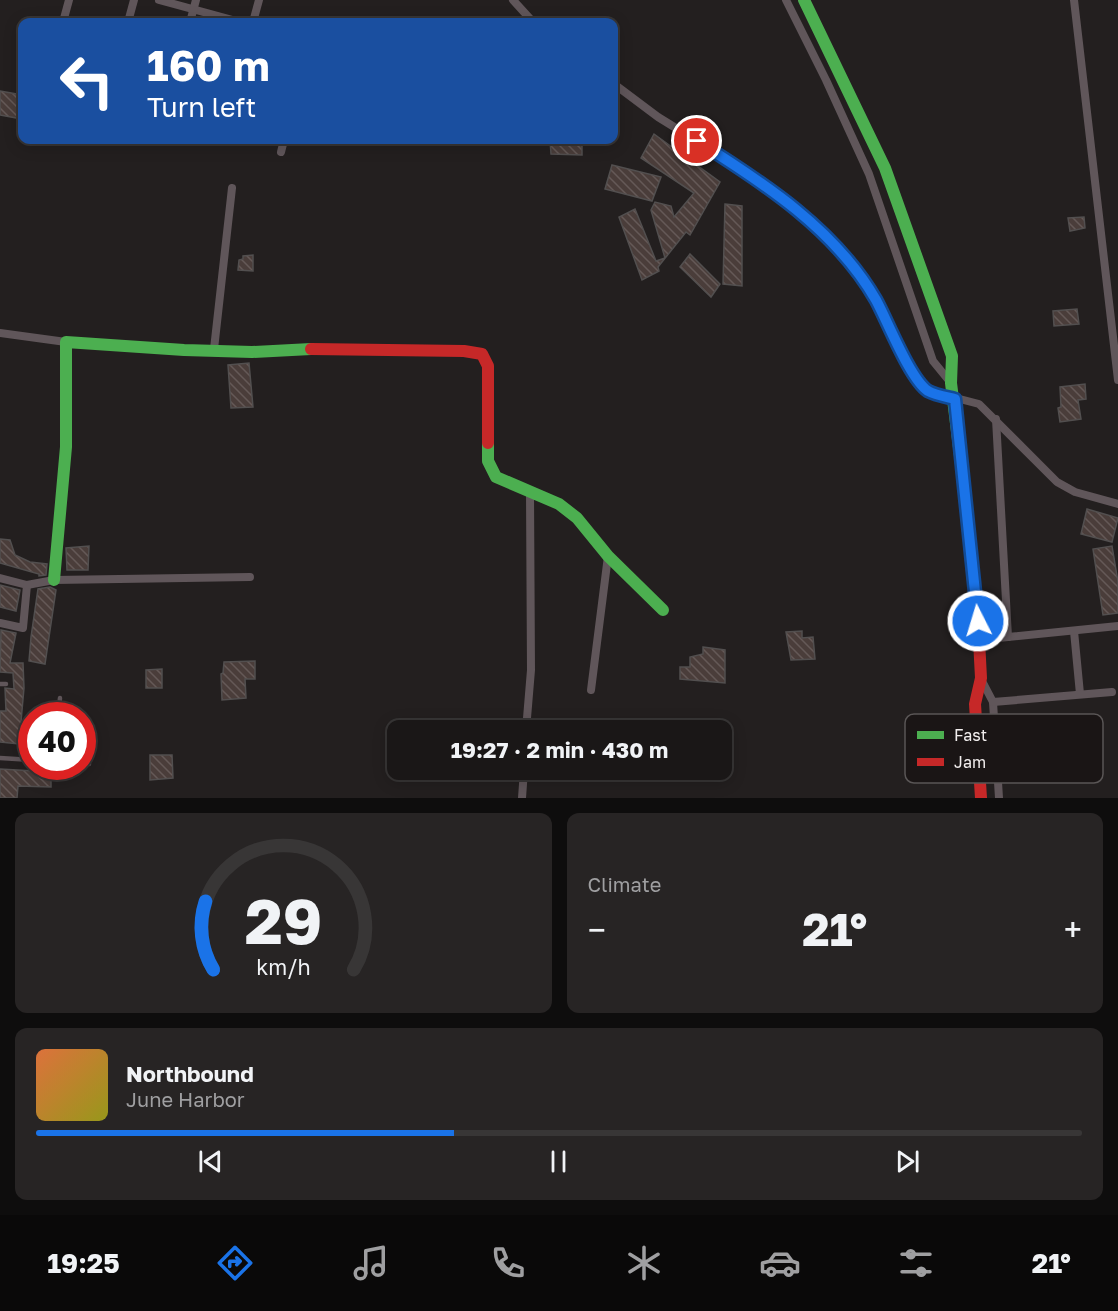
<!DOCTYPE html>
<meta charset="utf-8">
<style>
:root{--surface:#1a1717;--page:#272424;--text:#f1f3f6;--muted:#9f9fa1;--line:#383636;--accent:#1a73e8}
body{margin:0;font-family:"Golos Text",sans-serif;background:var(--page);color:var(--text);height:100vh;display:flex;flex-direction:column;font-size:22px;white-space:nowrap}
*{box-sizing:border-box;margin:0}
p{font-size:20px;color:var(--muted)}
.icon{flex:none;width:33px;height:33px;fill:none;stroke:currentColor;stroke-width:2;stroke-linecap:round;stroke-linejoin:round}
.map{position:relative;height:798px;overflow:hidden}
.drawer{display:flex;flex-direction:column;gap:15px;padding:15px;background:#0e0d0d;flex:1}
.drawer>*{flex:none}
.banner{position:absolute;left:18px;top:18px;width:600px;height:126px;border-radius:12px;box-shadow:0 3px 15px #0003,0 0 0 2px var(--line);background:#1a4fa0;color:#fff;overflow:hidden}
.speed{position:absolute;left:18px;top:702px;display:flex;gap:12px;font-size:30px;font-weight:700;text-align:center}
.speed>*{display:grid;place-content:center;width:78px;height:78px;border-radius:50%;background:var(--surface);box-shadow:0 3px 15px #0003,0 0 0 2px var(--line);line-height:1}
.speed .limit{border:9px solid #d22;background:#fff;color:#111}
.pin{position:absolute;display:grid;place-items:center;width:51px;height:51px;color:#fff;margin:-26px;border:3px solid #fff;border-radius:50%;box-shadow:0 2px 6px #0007}
.me{position:absolute;width:66px;margin:-33px;rotate:355deg;stroke-linejoin:round;filter:drop-shadow(0 0 4px #0008)}
.turn{display:flex;align-items:center;gap:21px;height:126px;padding:0 30px;font-size:27px}
.turn .icon{width:78px;height:78px;stroke-width:2.5}
.turn b{display:block;font-size:42px;line-height:51px}
.big{font-size:45px;font-weight:700;line-height:1.1}
.drawer .tile{flex:1;display:flex;flex-direction:column;justify-content:center;gap:9px;min-width:0;padding:0 21px;border-radius:12px;background:var(--page)}
.drawer .dial{align-items:center;gap:0}
.dial svg{height:156px;overflow:visible;fill:none;stroke:var(--line);stroke-width:7;stroke-linecap:round;text-anchor:middle}
.dial text{fill:var(--text);stroke:none}
.song{display:flex;align-items:center;gap:18px}
.cover{width:72px;height:72px;border-radius:9px;background:linear-gradient(135deg,hsl(20 70% 55%),hsl(60 70% 35%))}
.played{height:6px;border-radius:3px;background:linear-gradient(90deg,var(--accent) 40%,var(--line) 40%)}
.keys{display:flex;justify-content:space-around;direction:ltr}
.heat{display:flex;justify-content:space-between;align-items:center;font-size:33px;direction:ltr}
.drawer .tiles{flex:1;display:grid;gap:15px;grid-template-columns:1fr 1fr}
.tile:last-child{grid-column:span 2}
.trip{position:absolute;left:387px;top:720px;width:345px;height:60px;border-radius:12px;background:var(--surface);box-shadow:0 3px 15px #0003,0 0 0 2px var(--line);font-weight:700;line-height:60px;text-align:center}
.dock{display:flex;height:96px;justify-content:space-around;align-items:center;background:#0a0909;color:var(--muted)}
.dock .icon{width:42px;height:42px}
.dock .on{color:var(--accent)}
.dock b{font-size:27px;color:var(--text)}
.map>svg:first-child{display:block}
.building{fill:url(#building-back-hatch);stroke:#524f4f;stroke-width:1.5}
.lines{fill:none;stroke-linecap:round;stroke-linejoin:round}
.lane{stroke:#60565a;stroke-width:4.5}
.street{stroke:#60565a;stroke-width:8}
.fast{stroke:#4caf50;stroke-width:12}
.jam{stroke:#c62828;stroke-width:12}
.route-casing{stroke:#114b97;stroke-width:15}
.route{stroke:#1a73e8;stroke-width:10}
.key{fill:#1a1515;stroke:#5a5656;stroke-width:1.5}
.key-label{font-size:16px;fill:#f1eded}
</style>
<div class="map">
<svg width="1118" height="798" viewBox="0 0 1118 798">
<defs>
<pattern id="building-back-hatch" width="6" height="6" patternUnits="userSpaceOnUse" patternTransform="scale(1.5)"><rect width="6" height="6" fill="#4a3d3a"/><path d="M-1 5l2 2M0 0l6 6M5-1l2 2" fill="none" stroke="#655957"/></pattern>
</defs>
<rect width="100%" height="100%" fill="#231f1f"/>
<!-- building -->
<g class="building">
<path d="M 0,91 L 22,95 L 22,119 L 0,115 Z"/>
<path d="M 654,134 L 720,182 L 690,235 L 686,232 L 658,267 L 659,271 L 642,280 L 619,217 L 635,209 L 656,261 L 665,258 L 651,210 L 655,202 L 671,206 L 674,217 L 694,193 L 641,158 Z"/>
<path d="M 550,140 L 582,140 L 582,155 L 551,154 Z"/>
<path d="M 612,165 L 661,177 L 652,201 L 605,189 Z"/>
<path d="M 725,204 L 742,206 L 742,286 L 723,284 Z"/>
<path d="M 1084,217 L 1085,228 L 1070,231 L 1068,218 Z"/>
<path d="M 690,254 L 720,284 L 711,297 L 680,267 Z"/>
<path d="M 253,255 L 253,271 L 238,270 L 239,260 L 243,259 L 243,256 Z"/>
<path d="M 1077,309 L 1079,324 L 1054,326 L 1053,311 Z"/>
<path d="M 249,363 L 253,407 L 231,408 L 228,365 Z"/>
<path d="M 1085,384 L 1086,399 L 1078,400 L 1081,419 L 1060,422 L 1058,408 L 1061,407 L 1060,387 Z"/>
<path d="M 1087,509 L 1118,518 L 1112,542 L 1081,534 Z"/>
<path d="M 0,539 L 10,540 L 15,555 L 30,562 L 47,564 L 46,575 L 39,576 L 39,574 L 0,563 Z"/>
<path d="M 89,546 L 88,570 L 67,570 L 66,548 Z"/>
<path d="M 1112,546 L 1118,582 L 1118,613 L 1103,615 L 1093,549 Z"/>
<path d="M 0,585 L 20,590 L 16,611 L 0,607 Z"/>
<path d="M 50,587 L 56,590 L 45,664 L 29,661 L 31,637 L 38,589 Z"/>
<path d="M 1,630 L 16,633 L 10,663 L 23,663 L 24,688 L 19,744 L 0,742 L 0,711 L 6,711 L 5,688 L 14,689 L 13,673 L 0,672 Z"/>
<path d="M 802,631 L 802,638 L 813,637 L 815,659 L 791,660 L 786,632 Z"/>
<path d="M 703,647 L 725,650 L 725,683 L 680,679 L 680,667 L 690,667 L 690,657 L 703,654 Z"/>
<path d="M 255,661 L 255,679 L 245,679 L 246,698 L 222,700 L 221,674 L 223,673 L 224,662 Z"/>
<path d="M 162,669 L 162,688 L 146,688 L 146,670 Z"/>
<path d="M 150,755 L 172,755 L 173,778 L 150,780 Z"/>
<path d="M 0,769 L 51,772 L 51,787 L 18,786 L 17,798 L 0,798 Z"/>
</g>
<g class="lines">
<!-- lane -->
<g class="lane">
<path d="M 0,684 L 6,684"/>
<path d="M 58,716 L 60,698"/>
<path d="M 0,758 L 32,760"/>
<path d="M 82,763 L 89,764"/>
</g>
<!-- street -->
<g class="street">
<path d="M 159,0 L 240,22"/>
<path d="M 513,0 L 533,22"/>
<path d="M 786,0 L 826,80 L 869,174 L 933,361 L 951,383"/>
<path d="M 1074,0 L 1118,380"/>
<path d="M 63,22 L 69,0"/>
<path d="M 128,22 L 134,0"/>
<path d="M 190,22 L 196,0"/>
<path d="M 253,22 L 259,0"/>
<path d="M 614,84 L 658,117 L 755,177 L 842,249 L 877,301 L 916,378 L 929,391 L 979,404 L 1057,482 L 1075,492 L 1118,504"/>
<path d="M 281,152 L 284,140"/>
<path d="M 0,333 L 66,342"/>
<path d="M 214,349 L 232,188"/>
<path d="M 0,578 L 27,585 L 23,628 L 0,623"/>
<path d="M 27,585 L 54,580 L 250,577"/>
<path d="M 1074,631 L 1080,694"/>
<path d="M 1008,637 L 1118,626"/>
<path d="M 979,640 L 1008,637 L 996,419"/>
<path d="M 981,679 L 993,702 L 999,798"/>
<path d="M 591,690 L 608,556"/>
<path d="M 993,702 L 1112,692"/>
<path d="M 526,730 L 531,670 L 530,493"/>
<path d="M 522,798 L 524,770"/>
</g>
<!-- fast -->
<g class="fast">
<path d="M 804,0 L 885,168 L 952,356 L 951,383 L 961,464"/>
<path d="M 488,443 L 488,461 L 496,477 L 559,504 L 577,518 L 608,556 L 663,610"/>
<path d="M 54,580 L 66,447 L 66,342 L 184,350 L 252,352 L 311,349"/>
</g>
<!-- jam -->
<g class="jam">
<path d="M 311,349 L 464,351 L 482,354 L 488,366 L 488,443"/>
<path d="M 961,464 L 979,640 L 981,678 L 975,704 L 981,798"/>
</g>
</g>
<g class="lines">
<!-- route casing -->
<g class="route-casing">
<path id="route" d="M 697,141 C 764,183 836,230 876,300 C 888,322 910,379 928,391 C 935,395 947,397 955,399 L 978,621"/>
</g>
<!-- route -->
<use href="#route" class="route"/>
</g>
<!-- legend -->
<rect x="905" y="714" width="198" height="69" rx="9" class="key"/>
<rect x="917" y="731" width="27" height="8" fill="#4caf50"/>
<rect x="917" y="758" width="27" height="8" fill="#c62828"/>
<g class="key-label">
<text x="954" y="741">Fast</text>
<text x="954" y="768">Jam</text>
</g>
</svg>
<div class="speed"><div class="limit">40</div></div>
<div class="pin" style="left:697px;top:141px;background:#d93025"><svg class="icon" aria-label="arrive" viewBox="0 0 24 24"><path d="M6 21V4h12l-3 4 3 4H6"/></svg></div>
<svg class="me" style="left:978px;top:621px" viewBox="-20 -20 40 40"><circle r="17" fill="#1a73e8" stroke="#fff" stroke-width="3"/><path d="M0-11L8 9 0 5-8 9z" fill="#fff"/></svg>
<div class="trip">19:27 · 2 min · 430 m</div>
<div class="banner">
<div class="turn"><svg class="icon" aria-label="left" viewBox="0 0 24 24"><path d="M17 20v-9H6M10 6l-5 5 5 5"/></svg><div><b>160 m</b>Turn left</div></div>
</div>
</div>
<section class="drawer">
<div class="tiles">
<div class="tile dial"><svg viewBox="0 0 100 80">
<path d="M14 69A42 42 0 1 1 86 69"/>
<path d="M14 69A42 42 0 0 1 10 34" stroke="#1a73e8"/>
<text x="50" y="56" font-size="32" font-weight="700">29</text>
<text x="50" y="72" font-size="11">km/h</text>
</svg></div>
<div class="tile"><p>Climate</p>
<div class="heat"><a>−</a><b class="big">21°</b><a>+</a></div>
</div>
<div class="tile">
<div class="song"><i class="cover"></i><div><b>Northbound</b><p>June Harbor</p></div></div>
<div class="played"></div>
<div class="keys"><svg class="icon" aria-label="previous" viewBox="0 0 24 24"><path d="M18 5L8 12l10 7zM5 5v14"/></svg><svg class="icon" aria-label="pause" viewBox="0 0 24 24"><path d="M8 5v14M16 5v14"/></svg><svg class="icon" aria-label="next" viewBox="0 0 24 24"><path d="M6 5l10 7-10 7zM19 5v14"/></svg></div>
</div>
</div>
</section>
<nav class="dock">
<b>19:25</b>
<svg class="icon on" aria-label="directions" viewBox="0 0 24 24"><path d="M12 3l9 9-9 9-9-9zM9 14v-3h6M13 9l2 2-2 2"/></svg>
<svg class="icon" aria-label="music" viewBox="0 0 24 24"><path d="M9 18V5l10-2v13"/><circle cx="6" cy="18" r="3"/><circle cx="16" cy="16" r="3"/></svg>
<svg class="icon" aria-label="phone" viewBox="0 0 24 24"><path d="M5 4h4l2 5-3 2q2 4 5 5l2-3 5 2v4C11 20 4 13 5 4z"/></svg>
<svg class="icon" aria-label="climate" viewBox="0 0 24 24"><path d="M12 3v18M4 7l16 10M4 17L20 7"/></svg>
<svg class="icon" aria-label="car" viewBox="0 0 24 24"><path d="M5 17H2v-5l4-1 3-4h7l3 4 3 1v5h-3M9 17h6M6 11h13"/><circle cx="7" cy="17" r="2"/><circle cx="17" cy="17" r="2"/></svg>
<svg class="icon" aria-label="filters" viewBox="0 0 24 24"><path d="M4 7h16M4 17h16"/><circle cx="9" cy="7" r="2"/><circle cx="15" cy="17" r="2"/></svg>
<b>21°</b>
</nav>
